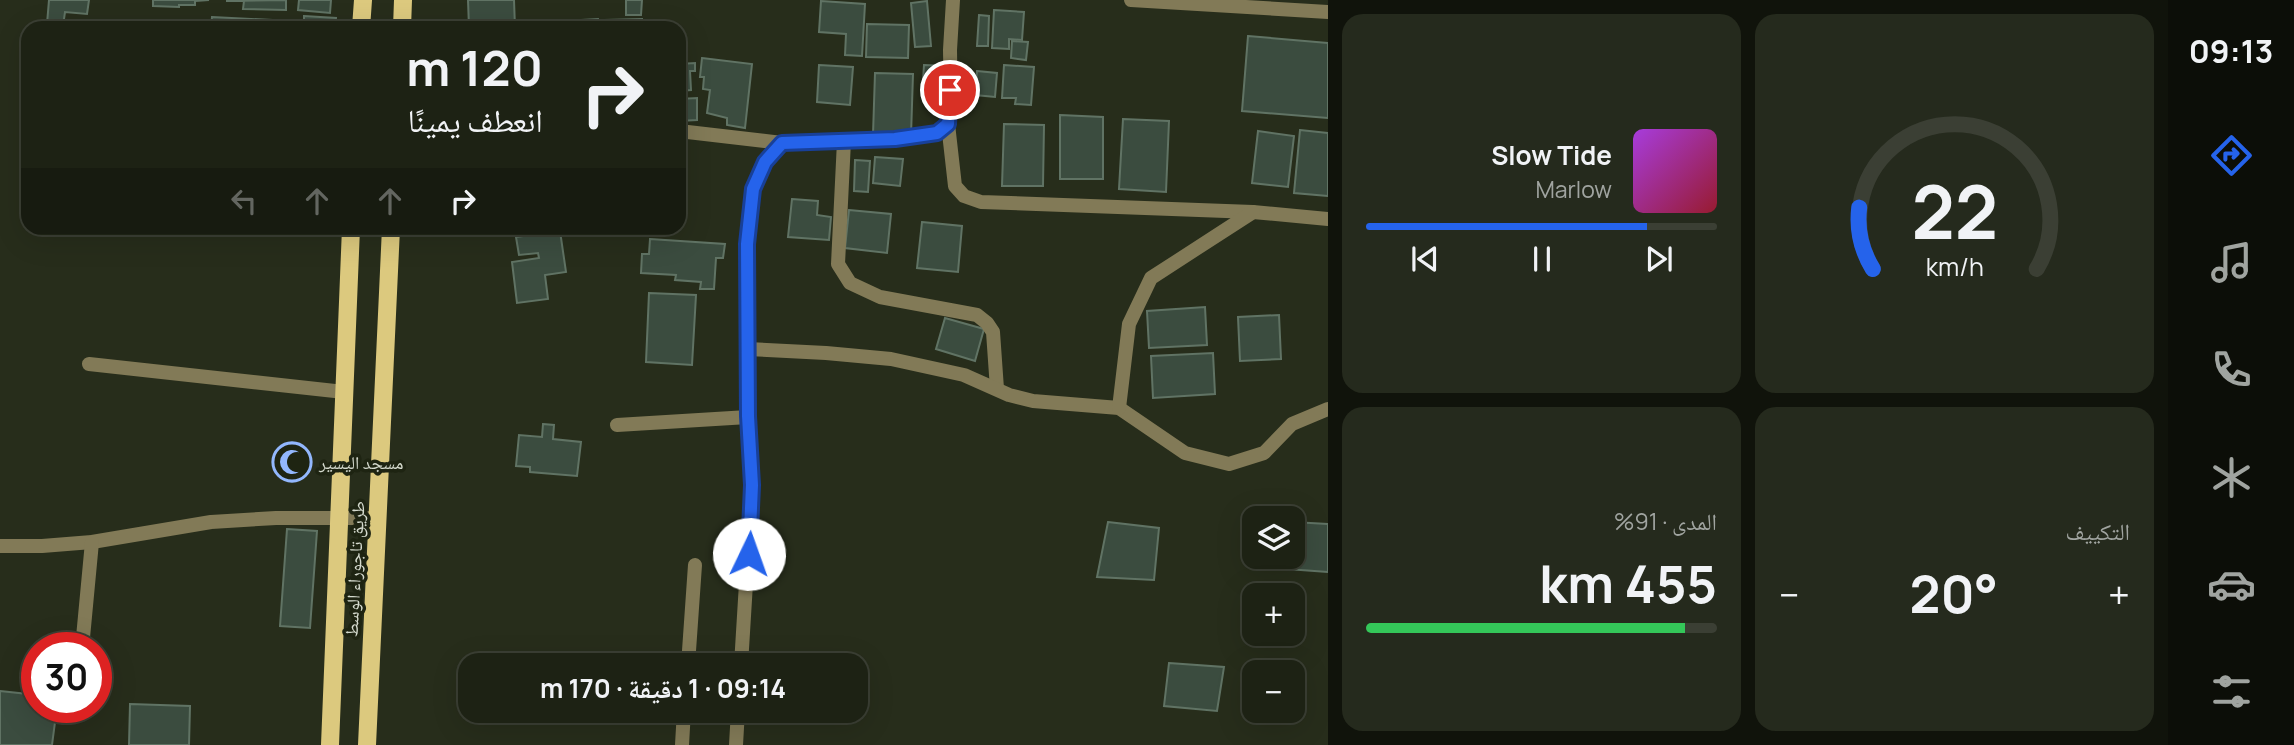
<!DOCTYPE html>
<html lang="ar">
<meta charset="utf-8">
<style>
:root{--surface:#1d2214;--page:#252a1d;--text:#f1f3f6;--muted:#a0a4a0;--line:#3b3f34;--accent:#2563eb}
body{margin:0;font-family:Manrope,"Noto Naskh Arabic",sans-serif;background:var(--page);color:var(--text);direction:rtl;height:100vh;display:flex;flex-direction:column;font-size:26px;white-space:nowrap}
*{box-sizing:border-box;margin:0}
p{font-size:23px;color:var(--muted)}
.icon{flex:none;width:38px;height:38px;fill:none;stroke:currentColor;stroke-width:2;stroke-linecap:round;stroke-linejoin:round}
.map{position:relative;flex:1;overflow:hidden;direction:ltr}
.side{display:flex;flex-direction:column;gap:14px;padding:14px;background:#10130b;width:840px}
.side>*{flex:none}
.top-card{position:absolute;left:21px;top:21px;width:665px;height:214px;border-radius:21px;box-shadow:0 7px 28px #0002,0 0 0 2px var(--line);direction:rtl;background:#1d2214;color:var(--text);overflow:hidden}
.tools{position:absolute;left:1242px;top:506px;display:grid;gap:14px}
.tools a{display:grid;place-items:center;width:63px;height:63px;border-radius:14px;background:var(--surface);box-shadow:0 7px 28px #0002,0 0 0 2px var(--line);font-size:35px}
.speed{position:absolute;left:21px;top:632px;display:flex;gap:14px;font-size:35px;font-weight:700;text-align:center}
.speed>*{display:grid;place-content:center;width:91px;height:91px;border-radius:50%;background:var(--surface);box-shadow:0 7px 28px #0002,0 0 0 2px var(--line);line-height:1}
.speed .limit{border:10px solid #d22;background:#fff;color:#111}
.pin{position:absolute;display:grid;place-items:center;width:60px;height:60px;color:#fff;margin:-30px;border:4px solid #fff;border-radius:50%;box-shadow:0 2px 7px #0007}
.me{position:absolute;width:77px;margin:-38px;rotate:3deg;stroke-linejoin:round;filter:drop-shadow(0 0 5px #0008)}
.turn{display:flex;align-items:center;gap:24px;height:147px;padding:0 28px;font-size:32px}
.turn .icon{width:91px;height:91px;stroke-width:2.5}
.turn b{display:block;font-size:49px;line-height:60px}
.lanes{display:flex;align-items:center;height:66px;padding:0 28px;background:#0003;justify-content:center;gap:35px;direction:ltr}
.lanes .off{opacity:.35}
.big{font-size:52px;font-weight:700;line-height:1.1}
.side .widget{flex:1;display:flex;flex-direction:column;justify-content:center;gap:10px;min-width:0;padding:0 24px;border-radius:21px;background:var(--page)}
.side .dial{align-items:center;gap:0}
.dial svg{height:182px;overflow:visible;fill:none;stroke:var(--line);stroke-width:7;stroke-linecap:round;text-anchor:middle}
.dial text{fill:var(--text);stroke:none}
.song{display:flex;align-items:center;gap:21px}
.cover{width:84px;height:84px;border-radius:10px;background:linear-gradient(135deg,hsl(280 70% 55%),hsl(350 70% 35%))}
.played{height:7px;border-radius:4px;background:linear-gradient(90deg,var(--accent) 80%,var(--line) 80%)}
.keys{display:flex;justify-content:space-around;direction:ltr}
.heat{display:flex;justify-content:space-between;align-items:center;font-size:38px;direction:ltr}
.charge{height:10px;border-radius:5px;background:linear-gradient(90deg,#34c759 91%,var(--line) 0)}
.side .tiles{flex:1;display:grid;gap:14px;grid-template-columns:repeat(2,1fr)}
.trip{position:absolute;left:458px;top:653px;width:410px;height:70px;border-radius:21px;background:var(--surface);box-shadow:0 7px 28px #0002,0 0 0 2px var(--line);font-weight:700;line-height:70px;text-align:center;direction:rtl}
main{display:flex;flex:1;min-height:0}
.tab-bar{display:flex;flex-direction:column;width:126px;justify-content:space-around;align-items:center;background:#0c0e08;color:var(--muted)}
.tab-bar .icon{width:49px;height:49px}
.tab-bar .on{color:var(--accent)}
.tab-bar b{font-size:32px;color:var(--text)}
.map>svg:first-child{display:block}
.building{fill:#3b4c3f;stroke:#607364;stroke-width:2}
.lines{fill:none;stroke-linecap:round;stroke-linejoin:round}
.street{stroke:#827a57;stroke-width:14}
.primary{stroke:#dcc97e;stroke-width:18}
.route-casing{stroke:#184099;stroke-width:18}
.route{stroke:#2563eb;stroke-width:12}
.labels{text-anchor:middle;dominant-baseline:central;stroke-width:7;stroke-linejoin:round;paint-order:stroke}
.poi-label{font-size:18px;fill:#d5dace;stroke:#1e2412;text-anchor:start}
.street-label{font-size:18px;fill:#d5dace;stroke:#1e2412}
</style>
<main>
<nav class="tab-bar">
<b>09:13</b>
<svg class="icon on" aria-label="directions" viewBox="0 0 24 24"><path d="M12 3l9 9-9 9-9-9zM9 14v-3h6M13 9l2 2-2 2"/></svg>
<svg class="icon" aria-label="music" viewBox="0 0 24 24"><path d="M9 18V5l10-2v13"/><circle cx="6" cy="18" r="3"/><circle cx="16" cy="16" r="3"/></svg>
<svg class="icon" aria-label="phone" viewBox="0 0 24 24"><path d="M5 4h4l2 5-3 2q2 4 5 5l2-3 5 2v4C11 20 4 13 5 4z"/></svg>
<svg class="icon" aria-label="climate" viewBox="0 0 24 24"><path d="M12 3v18M4 7l16 10M4 17L20 7"/></svg>
<svg class="icon" aria-label="car" viewBox="0 0 24 24"><path d="M5 17H2v-5l4-1 3-4h7l3 4 3 1v5h-3M9 17h6M6 11h13"/><circle cx="7" cy="17" r="2"/><circle cx="17" cy="17" r="2"/></svg>
<svg class="icon" aria-label="filters" viewBox="0 0 24 24"><path d="M4 7h16M4 17h16"/><circle cx="9" cy="7" r="2"/><circle cx="15" cy="17" r="2"/></svg>
</nav>
<section class="side">
<div class="tiles">
<div class="widget dial"><svg viewBox="0 0 100 80">
<path d="M14 69A42 42 0 1 1 86 69"/>
<path d="M14 69A42 42 0 0 1 8 42" stroke="#2563eb"/>
<text x="50" y="56" font-size="32" font-weight="700">22</text>
<text x="50" y="72" font-size="11">km/h</text>
</svg></div>
<div class="widget">
<div class="song"><i class="cover"></i><div><b>Slow Tide</b><p>Marlow</p></div></div>
<div class="played"></div>
<div class="keys"><svg class="icon" aria-label="previous" viewBox="0 0 24 24"><path d="M18 5L8 12l10 7zM5 5v14"/></svg><svg class="icon" aria-label="pause" viewBox="0 0 24 24"><path d="M8 5v14M16 5v14"/></svg><svg class="icon" aria-label="next" viewBox="0 0 24 24"><path d="M6 5l10 7-10 7zM19 5v14"/></svg></div>
</div>
<div class="widget"><p>التكييف</p>
<div class="heat"><a>−</a><b class="big">20°</b><a>+</a></div>
</div>
<div class="widget"><p>المدى · 91%</p><b class="big">455 km</b><div class="charge"></div></div>
</div>
</section>
<div class="map">
<svg width="1328" height="745" viewBox="0 0 1328 745">
<rect width="100%" height="100%" fill="#272d1b"/>
<!-- building -->
<g class="building">
<path d="M 49,0 L 89,0 L 87,14 L 65,12 L 63,26 L 47,24 Z"/>
<path d="M 153,0 L 209,0 L 195,1 L 195,5 L 179,5 L 179,7 L 153,6 Z"/>
<path d="M 286,0 L 286,10 L 243,9 L 244,1 L 226,1 Z"/>
<path d="M 299,0 L 331,0 L 330,13 L 298,10 Z"/>
<path d="M 468,0 L 514,0 L 515,28 L 469,28 Z"/>
<path d="M 626,0 L 642,0 L 641,15 L 626,15 Z"/>
<path d="M 821,1 L 865,4 L 862,56 L 845,55 L 846,34 L 819,32 Z"/>
<path d="M 927,1 L 931,46 L 915,47 L 911,3 Z"/>
<path d="M 994,10 L 1024,12 L 1022,40 L 1009,39 L 1009,49 L 992,48 Z"/>
<path d="M 979,15 L 989,16 L 988,46 L 977,46 Z"/>
<path d="M 304,16 L 336,18 L 335,28 L 304,27 Z"/>
<path d="M 212,17 L 272,20 L 272,28 L 211,28 Z"/>
<path d="M 598,19 L 599,28 L 528,28 L 528,23 Z"/>
<path d="M 642,19 L 642,28 L 605,28 L 605,20 Z"/>
<path d="M 867,24 L 909,25 L 908,58 L 866,57 Z"/>
<path d="M 1248,36 L 1328,43 L 1328,118 L 1242,111 Z"/>
<path d="M 1012,41 L 1028,42 L 1026,60 L 1011,58 Z"/>
<path d="M 702,58 L 752,64 L 745,128 L 727,125 L 727,118 L 707,113 L 710,90 L 703,89 L 704,77 L 700,77 Z"/>
<path d="M 695,63 L 695,71 L 690,71 L 691,90 L 679,91 L 679,64 Z"/>
<path d="M 819,65 L 853,67 L 850,105 L 817,102 Z"/>
<path d="M 924,65 L 948,66 L 948,81 L 923,81 Z"/>
<path d="M 1004,65 L 1034,67 L 1031,105 L 1015,104 L 1016,98 L 1002,98 Z"/>
<path d="M 977,71 L 997,73 L 995,97 L 975,95 Z"/>
<path d="M 875,73 L 913,74 L 911,136 L 873,135 Z"/>
<path d="M 697,98 L 697,120 L 679,121 L 679,99 Z"/>
<path d="M 1060,115 L 1103,117 L 1103,179 L 1060,179 Z"/>
<path d="M 1123,119 L 1169,121 L 1166,192 L 1119,189 Z"/>
<path d="M 1004,124 L 1044,125 L 1043,186 L 1002,186 Z"/>
<path d="M 1300,130 L 1328,133 L 1328,196 L 1294,193 Z"/>
<path d="M 1258,131 L 1294,136 L 1288,187 L 1252,183 Z"/>
<path d="M 875,157 L 903,159 L 900,186 L 873,183 Z"/>
<path d="M 855,160 L 870,161 L 868,192 L 854,191 Z"/>
<path d="M 792,199 L 818,201 L 817,215 L 831,217 L 829,240 L 788,237 Z"/>
<path d="M 849,210 L 891,214 L 887,253 L 845,248 Z"/>
<path d="M 922,222 L 962,226 L 958,272 L 917,268 Z"/>
<path d="M 560,231 L 566,272 L 545,275 L 548,299 L 517,303 L 512,262 L 539,258 L 538,253 L 519,255 L 516,237 Z"/>
<path d="M 650,239 L 725,244 L 723,258 L 716,258 L 714,289 L 700,289 L 701,282 L 675,280 L 676,275 L 641,273 L 642,254 L 649,254 Z"/>
<path d="M 649,293 L 696,295 L 692,365 L 646,362 Z"/>
<path d="M 1205,307 L 1207,345 L 1149,348 L 1147,311 Z"/>
<path d="M 1279,315 L 1281,359 L 1240,361 L 1238,317 Z"/>
<path d="M 945,318 L 984,329 L 975,361 L 936,349 Z"/>
<path d="M 1213,353 L 1215,394 L 1153,398 L 1151,356 Z"/>
<path d="M 543,424 L 554,425 L 553,439 L 581,442 L 577,476 L 530,472 L 530,467 L 516,466 L 519,435 L 542,437 Z"/>
<path d="M 1108,522 L 1159,528 L 1154,580 L 1097,577 Z"/>
<path d="M 1293,522 L 1328,524 L 1328,572 L 1274,568 L 1275,556 L 1293,556 Z"/>
<path d="M 287,529 L 317,531 L 310,628 L 280,626 Z"/>
<path d="M 1169,663 L 1224,667 L 1217,711 L 1164,706 Z"/>
<path d="M 0,691 L 37,695 L 37,707 L 57,707 L 52,745 L 0,745 Z"/>
<path d="M 130,704 L 190,706 L 189,745 L 129,745 Z"/>
</g>
<g class="lines">
<!-- street -->
<g class="street">
<path d="M 1131,0 L 1328,12"/>
<path d="M 948,124 L 955,186 L 964,196 L 981,202 L 1253,212 L 1328,219"/>
<path d="M 679,131 L 782,143"/>
<path d="M 844,141 L 838,264 L 850,283 L 880,297 L 977,315 L 987,323 L 993,332 L 997,389"/>
<path d="M 747,349 L 826,353 L 891,359 L 964,375 L 1009,395 L 1033,401 L 1119,408 L 1185,453 L 1229,464 L 1264,453 L 1292,424 L 1328,409"/>
<path d="M 89,364 L 344,392"/>
<path d="M 1119,408 L 1129,324 L 1151,278 L 1253,212"/>
<path d="M 617,425 L 748,417"/>
<path d="M 0,546 L 42,546 L 92,542 L 211,522 L 276,518 L 377,518"/>
<path d="M 82,648 L 92,542"/>
<path d="M 688,665 L 695,565"/>
<path d="M 741,665 L 752,485 L 748,417 L 747,244 L 753,189 L 765,162 L 782,143 L 895,139 L 938,133 L 948,124 L 951,110 L 950,50 L 953,0"/>
<path d="M 682,745 L 684,710"/>
<path d="M 736,745 L 738,710"/>
</g>
<!-- primary -->
<g class="primary">
<path d="M 361,28 L 363,0"/>
<path d="M 402,28 L 403,0"/>
<path d="M 330,745 L 351,228"/>
<path d="M 367,745 L 391,228"/>
</g>
</g>
<g class="lines">
<!-- route casing -->
<g class="route-casing">
<path id="route" d="M 749,554 L 752,485 L 748,416 L 747,244 L 753,189 L 765,162 L 782,143 L 895,139 L 937,133 L 948,124 L 950,90"/>
</g>
<!-- route -->
<use href="#route" class="route"/>
</g>
<!-- icons -->
<defs>
<g id="mosque-ring" transform="scale(2.0125)"><circle r="9.5" fill="#1e2412" stroke="#92b7fd" stroke-width="1.5"/><path d="M3.5-4.9A6 6 0 1 0 3.5 4.9A5 5 0 1 1 3.5-4.9Z" fill="#92b7fd"/></g>
</defs>
<g fill-rule="evenodd">
<use href="#mosque-ring" x="292" y="462"/>
</g>
<g class="labels">
<!-- poi labels -->
<g class="poi-label">
<text x="319" y="462">مسجد اليسير</text>
</g>
<!-- street labels -->
<g class="street-label">
<text transform="translate(354 569) rotate(-87)">طريق تاجوراء الوسط</text>
</g>
</g>
</svg>
<div class="tools">
<a><svg class="icon" aria-label="layers" viewBox="0 0 24 24"><path d="M12 4l9 5-9 5-9-5zM3 14l9 5 9-5"/></svg></a>
<a>+</a>
<a>−</a>
</div>
<div class="speed"><div class="limit">30</div></div>
<div class="pin" style="left:950px;top:90px;background:#d93025"><svg class="icon" aria-label="arrive" viewBox="0 0 24 24"><path d="M6 21V4h12l-3 4 3 4H6"/></svg></div>
<svg class="me" style="left:749px;top:554px" viewBox="-20 -20 40 40"><circle r="19" fill="#fff"/><path d="M0-13L10 11 0 6-10 11z" fill="#2563eb"/></svg>
<div class="trip">09:14 · 1 دقيقة · 170 m</div>
<div class="top-card">
<div class="turn"><svg class="icon" aria-label="right" viewBox="0 0 24 24"><path d="M7 20v-9h11M14 6l5 5-5 5"/></svg><div><b>120 m</b>انعطف يمينًا</div></div>
<div class="lanes"><svg class="icon off" aria-label="left" viewBox="0 0 24 24"><path d="M17 20v-9H6M10 6l-5 5 5 5"/></svg><svg class="icon off" aria-label="ahead" viewBox="0 0 24 24"><path d="M12 20V5M6 11l6-6 6 6"/></svg><svg class="icon off" aria-label="ahead" viewBox="0 0 24 24"><path d="M12 20V5M6 11l6-6 6 6"/></svg><svg class="icon" aria-label="right" viewBox="0 0 24 24"><path d="M7 20v-9h11M14 6l5 5-5 5"/></svg></div>
</div>
</div>
</main>
